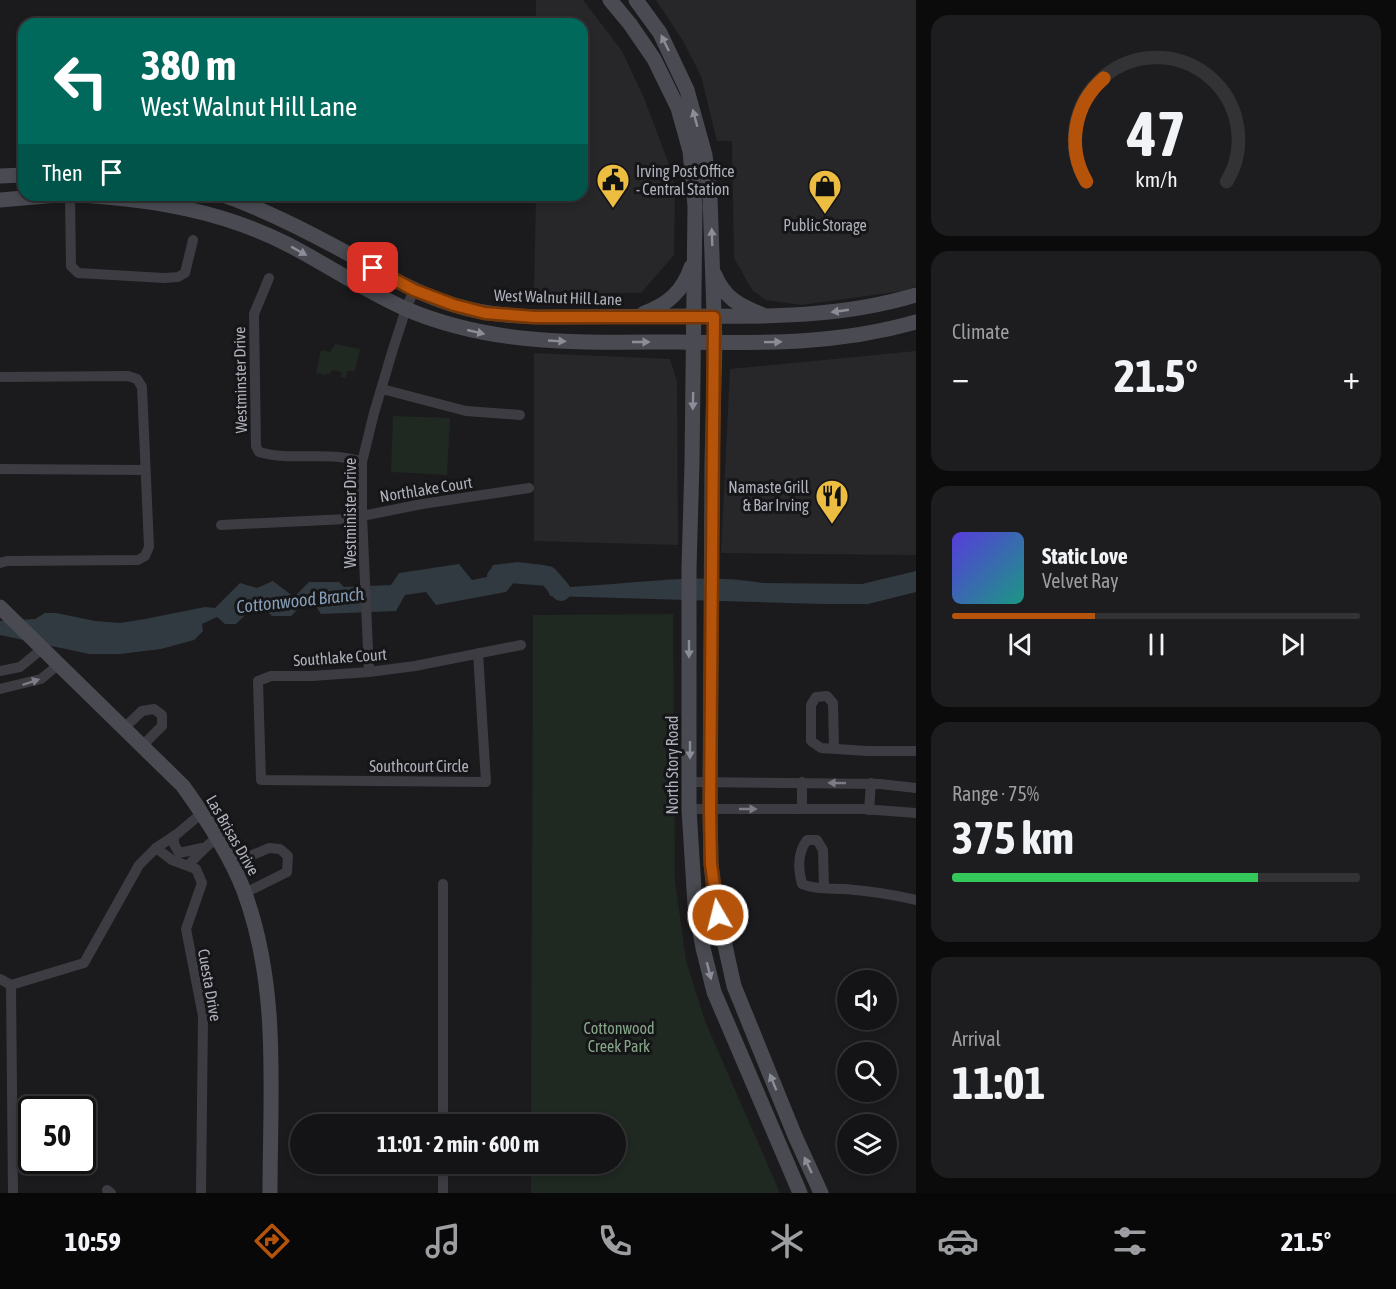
<!DOCTYPE html>
<meta charset="utf-8">
<style>
:root{--surface:#141416;--page:#1d1d1f;--text:#f1f3f6;--muted:#9d9ea1;--line:#333335;--accent:#b45309}
body{margin:0;font-family:"Asap Condensed",sans-serif;background:var(--page);color:var(--text);height:100vh;display:flex;flex-direction:column;font-size:22px;white-space:nowrap}
*{box-sizing:border-box;margin:0}
p{font-size:20px;color:var(--muted)}
.icon{flex:none;width:33px;height:33px;fill:none;stroke:currentColor;stroke-width:2;stroke-linecap:round;stroke-linejoin:round}
.map{position:relative;flex:1;overflow:hidden}
.sheet{display:flex;flex-direction:column;gap:15px;padding:15px;background:#0b0b0c;width:480px}
.sheet>*{flex:none}
.hud{position:absolute;left:18px;top:18px;width:570px;height:183px;border-radius:18px;box-shadow:0 3px 9px #0003,0 0 0 2px var(--line);background:#00695c;color:#fff;overflow:hidden}
.buttons{position:absolute;left:837px;top:970px;display:grid;gap:12px}
.buttons a{display:grid;place-items:center;width:60px;height:60px;border-radius:50%;background:var(--surface);box-shadow:0 3px 9px #0003,0 0 0 2px var(--line);font-size:30px}
.speed{position:absolute;left:18px;top:1096px;display:flex;gap:12px;font-size:30px;font-weight:700;text-align:center}
.speed>*{display:grid;place-content:center;width:78px;height:78px;border-radius:50%;background:var(--surface);box-shadow:0 3px 9px #0003,0 0 0 2px var(--line);line-height:1}
.speed .limit{border:3px solid #111;border-radius:9px;background:#fff;color:#111}
.pin{position:absolute;display:grid;place-items:center;width:51px;height:51px;color:#fff;margin:-26px;border-radius:12px;box-shadow:0 3px 9px #0006}
.me{position:absolute;width:66px;margin:-33px;rotate:352deg;stroke-linejoin:round;filter:drop-shadow(0 0 4px #0008)}
.turn{display:flex;align-items:center;gap:21px;height:126px;padding:0 24px;font-size:27px}
.turn .icon{width:78px;height:78px;stroke-width:2.5}
.turn b{display:block;font-size:42px;line-height:51px}
.then{display:flex;align-items:center;height:57px;padding:0 24px;background:#0003;gap:12px;font-size:22px}
.big{font-size:45px;font-weight:700;line-height:1.1}
.sheet .widget{flex:1;display:flex;flex-direction:column;justify-content:center;gap:9px;min-width:0;padding:0 21px;border-radius:18px;background:var(--page)}
.sheet .dial{align-items:center;gap:0}
.dial svg{height:156px;overflow:visible;fill:none;stroke:var(--line);stroke-width:7;stroke-linecap:round;text-anchor:middle}
.dial text{fill:var(--text);stroke:none}
.song{display:flex;align-items:center;gap:18px}
.cover{width:72px;height:72px;border-radius:9px;background:linear-gradient(135deg,hsl(250 70% 55%),hsl(170 70% 35%))}
.played{height:6px;border-radius:3px;background:linear-gradient(90deg,var(--accent) 35%,var(--line) 35%)}
.keys{display:flex;justify-content:space-around;direction:ltr}
.heat{display:flex;justify-content:space-between;align-items:center;font-size:33px;direction:ltr}
.charge{height:9px;border-radius:4px;background:linear-gradient(90deg,#34c759 75%,var(--line) 0)}
.trip{position:absolute;left:290px;top:1114px;width:336px;height:60px;border-radius:30px;background:var(--surface);box-shadow:0 3px 9px #0003,0 0 0 2px var(--line);font-weight:700;line-height:60px;text-align:center}
.menu{display:flex;height:96px;justify-content:space-around;align-items:center;background:#080809;color:var(--muted)}
.menu .icon{width:42px;height:42px}
.menu .selected{color:var(--accent)}
.menu b{font-size:27px;color:var(--text)}
main{display:flex;flex:1;min-height:0}
.map>svg:first-child{display:block}
.built{fill:#27272a}
.green{fill:#202822}
.water{fill:#313941}
.lines{fill:none;stroke-linecap:round;stroke-linejoin:round}
.river{stroke:#313941;stroke-width:20}
.street{stroke:#3c3c42;stroke-width:10}
.secondary{stroke:#4a4b52;stroke-width:15}
.oneway{fill:#8b8d97}
.oneway2{fill:#7b7c85}
.route-casing{stroke:#753606;stroke-width:15}
.route{stroke:#b45309;stroke-width:10}
.labels{text-anchor:middle;dominant-baseline:central;stroke-width:6;stroke-linejoin:round;paint-order:stroke}
.poi-label{font-size:16px;fill:#aeb1bc;stroke:#161618;text-anchor:start}
.street-label{font-size:16px;fill:#aeb1bc;stroke:#161618}
.park-label{font-size:16px;fill:#86a689;stroke:#161618}
.water-label{font-size:18px;font-style:italic;fill:#869db5;stroke:#161618}
</style>
<main>
<div class="map">
<svg width="916" height="1193" viewBox="0 0 916 1193">
<rect width="100%" height="100%" fill="#1b1b1d"/>
<!-- built -->
<g class="built">
<path d="M 536,0 L 583,0 L 622,51 L 644,98 L 668,162 L 675,187 L 674,255 L 641,293 L 534,293 L 536,195 L 582,195 L 582,24 L 536,24 Z"/>
<path d="M 656,0 L 916,0 L 916,286 L 903,291 L 801,305 L 766,300 L 752,290 L 734,258 L 732,141 L 717,141 L 701,76 L 683,41 Z"/>
<path d="M 916,351 L 916,555 L 721,553 L 730,369 Z"/>
<path d="M 534,353 L 670,359 L 677,381 L 678,545 L 534,541 Z"/>
</g>
<!-- green -->
<g class="green">
<path d="M 335,344 L 360,349 L 355,371 L 347,371 L 346,378 L 341,377 L 341,372 L 332,370 L 330,374 L 326,373 L 326,375 L 316,373 L 321,350 L 330,352 Z"/>
<path d="M 393,416 L 450,418 L 447,475 L 391,472 Z"/>
<path d="M 673,614 L 675,881 L 686,961 L 705,1021 L 780,1193 L 531,1193 L 531,1164 L 615,1164 L 615,1125 L 531,1125 L 533,615 Z"/>
</g>
<!-- water -->
<path class="water" d="M 517,562 L 544,565 L 553,568 L 553,579 L 559,585 L 569,587 C 632,584 700,572 763,583 L 862,584 L 916,571 L 916,592 L 868,604 L 823,604 L 550,596 L 544,580 L 536,568 L 522,572 L 506,592 L 436,605 L 426,592 L 405,595 L 396,611 L 321,614 L 316,606 L 300,607 L 291,616 L 272,616 L 267,611 L 248,612 L 236,624 L 225,624 L 217,617 L 202,624 L 203,631 L 194,640 L 161,649 L 120,654 L 89,654 L 0,635 L 0,621 L 35,619 L 45,613 L 56,613 L 95,621 L 120,623 L 145,619 L 205,607 L 215,608 L 240,583 L 257,588 L 273,581 L 294,597 L 309,582 L 339,582 L 344,587 L 391,585 L 399,573 L 459,564 L 472,580 L 487,577 L 493,565 Z"/>
<g class="lines">
<!-- river -->
<path class="river" d="M 497,577 L 510,573 L 548,576 L 561,591"/>
<!-- street -->
<g class="street">
<path d="M 70,195 L 71,266 L 78,273 L 164,278 L 178,277 L 185,273 L 193,240"/>
<path d="M 269,278 L 254,314 L 256,446 L 259,452 C 292,462 330,450 362,462"/>
<path d="M 0,377 L 128,376 L 137,379 L 142,387 L 149,547 L 145,556 L 138,560 L 7,561 L 0,563"/>
<path d="M 382,389 L 466,411 L 520,415"/>
<path d="M 0,469 L 144,470"/>
<path d="M 221,525 L 347,519 L 422,504 L 529,488"/>
<path d="M 478,653 L 486,782 L 261,780 L 258,681 L 271,676 L 312,676 L 369,672 L 415,666 L 521,645"/>
<path d="M 0,671 L 20,667 L 42,649"/>
<path d="M 369,672 L 362,515 L 362,462 L 374,413 L 393,349 L 406,309 L 414,290"/>
<path d="M 0,689 L 41,679 L 58,665"/>
<path d="M 124,728 L 142,711 L 154,709 L 162,715 L 162,726 L 142,746"/>
<path d="M 834,748 L 833,703 L 827,696 L 816,697 L 811,705 L 811,741 L 821,748 L 867,751 L 916,751"/>
<path d="M 690,782 L 880,784 L 916,788"/>
<path d="M 689,809 L 863,809 L 916,813"/>
<path d="M 802,809 L 802,782"/>
<path d="M 869,810 L 871,783"/>
<path d="M 174,836 L 174,844 L 179,853 L 202,848"/>
<path d="M 156,848 L 172,860 L 196,869 L 202,883 L 186,929 L 203,1016 L 201,1193"/>
<path d="M 231,864 L 269,848 L 280,849 L 288,856 L 287,872 L 245,893"/>
<path d="M 188,865 C 198,856 205,846 217,838"/>
<path d="M 824,887 L 823,850 L 817,840 L 807,840 C 797,853 798,869 802,884 C 815,890 831,888 845,889 C 869,891 892,894 916,900"/>
<path d="M 0,979 L 11,985 L 84,963 L 139,865 L 156,848 L 177,834 L 202,813"/>
<path d="M 11,985 L 13,1193"/>
<path d="M 443,1125 L 443,884"/>
<path d="M 107,1190 L 111,1193"/>
<path d="M 443,1193 L 443,1164"/>
</g>
<!-- secondary -->
<g class="secondary">
<path d="M 610,0 L 630,24 L 654,59 L 678,108 L 690,151 L 695,206 L 692,463 L 689,568 L 689,809 L 695,905 L 703,948 L 714,992 L 800,1193"/>
<path d="M 636,0 L 660,33 L 687,90 L 705,155 L 710,197 L 715,343 L 712,463 L 710,810 L 711,864 L 715,900 L 734,986 L 795,1136 L 821,1193"/>
<path d="M 0,176 L 24,175"/>
<path d="M 82,195 C 154,200 222,211 287,244 C 326,264 367,292 406,309 C 495,347 584,342 678,342 C 761,343 836,345 916,322"/>
<path d="M 223,195 C 266,210 307,231 347,253 C 382,273 415,293 454,305 C 485,315 516,317 548,317 C 597,317 646,316 694,316 C 769,317 844,317 916,295"/>
<path d="M 0,200 L 58,195"/>
<path d="M 715,275 C 724,297 739,306 761,314"/>
<path d="M 644,313 C 668,305 683,291 691,267"/>
<path d="M 0,607 L 183,786 C 206,818 230,854 244,891 C 280,988 270,1092 270,1193"/>
</g>
</g>
<!-- one-way arrows -->
<defs><path id="oneway-solid" d="M-6-.8H1V-3.2L6.5 0L1 3.2V.8H-6Z" transform="scale(1.5)"/></defs>
<g class="oneway">
<use href="#oneway-solid" transform="translate(665 43) rotate(-116)"/>
<use href="#oneway-solid" transform="translate(695 118) rotate(-105)"/>
<use href="#oneway-solid" transform="translate(712 237) rotate(-92)"/>
<use href="#oneway-solid" transform="translate(299 251) rotate(29)"/>
<use href="#oneway-solid" transform="translate(840 311) rotate(172)"/>
<use href="#oneway-solid" transform="translate(476 332) rotate(13)"/>
<use href="#oneway-solid" transform="translate(557 341) rotate(3)"/>
<use href="#oneway-solid" transform="translate(641 342)"/>
<use href="#oneway-solid" transform="translate(773 342) rotate(-1)"/>
<use href="#oneway-solid" transform="translate(693 401) rotate(91)"/>
<use href="#oneway-solid" transform="translate(689 649) rotate(90)"/>
<use href="#oneway-solid" transform="translate(690 750) rotate(90)"/>
<use href="#oneway-solid" transform="translate(709 971) rotate(76)"/>
<use href="#oneway-solid" transform="translate(773 1082) rotate(-112)"/>
<use href="#oneway-solid" transform="translate(808 1165) rotate(-115)"/>
</g>
<g class="oneway2">
<use href="#oneway-solid" transform="translate(31 682) rotate(-18)"/>
<use href="#oneway-solid" transform="translate(837 783) rotate(-179)"/>
<use href="#oneway-solid" transform="translate(748 809)"/>
</g>
<g class="lines">
<!-- route casing -->
<g class="route-casing">
<path id="route" d="M 373,268 L 414,290 L 454,305 L 485,313 L 534,317 L 714,317 L 710,810 L 711,864 L 718,915"/>
</g>
<!-- route -->
<use href="#route" class="route"/>
</g>
<!-- icons -->
<defs>
<g id="civic-pin" transform="scale(1.725)"><path d="M0 17L-7.5 6A9.5 9.5 0 1 1 7.5 6Z" fill="#edbd42" stroke="#161618"/><path d="M-.6-6.5H3V-4.5H.6V-3L4-1V1h2V6H-6V1h2V-1L-.6-3ZM-1.2 2.5V6h2.4V2.5Z" fill="#111"/></g>
<g id="shop-pin" transform="scale(1.725)"><path d="M0 17L-7.5 6A9.5 9.5 0 1 1 7.5 6Z" fill="#edbd42" stroke="#161618"/><path d="M-5-2.5h2.3a2.7 3.5 0 0 1 5.4 0H5L5.5 6h-11ZM-1.5-2.5h3a1.5 2.3 0 0 0-3 0Z" fill="#111"/></g>
<g id="restaurant-pin" transform="scale(1.725)"><path d="M0 17L-7.5 6A9.5 9.5 0 1 1 7.5 6Z" fill="#edbd42" stroke="#161618"/><path d="M-5-6h1v4h1v-4h1v4h1v-4h1v5L-1.5 .5V6h-2V.5L-5-1ZM5-6V6H3V1.5H1.5Q1.5-4 5-6Z" fill="#111"/></g>
</defs>
<g fill-rule="evenodd">
<use href="#civic-pin" x="613" y="180"/>
<use href="#shop-pin" x="825" y="186"/>
<use href="#restaurant-pin" x="832" y="496"/>
</g>
<g class="labels">
<!-- poi labels -->
<g class="poi-label">
<text x="636" y="171">Irving Post Office<tspan x="636" dy="18">- Central Station</tspan></text>
<text x="825" y="225" text-anchor="middle">Public Storage</text>
<text x="809" y="487" text-anchor="end">Namaste Grill<tspan x="809" dy="18">&amp; Bar Irving</tspan></text>
</g>
<!-- street labels -->
<g class="street-label">
<text transform="translate(558 297) rotate(2)">West Walnut Hill Lane</text>
<text transform="translate(240 380) rotate(-91)">Westminster Drive</text>
<text transform="translate(426 489) rotate(-9)">Northlake Court</text>
<text transform="translate(350 513) rotate(-90)">Westminister Drive</text>
<text transform="translate(340 657) rotate(-4)">Southlake Court</text>
<text transform="translate(672 765) rotate(-90)">North Story Road</text>
<text x="419" y="766">Southcourt Circle</text>
<text transform="translate(233 835) rotate(60)">Las Brisas Drive</text>
<text transform="translate(210 985) rotate(80)">Cuesta Drive</text>
</g>
<!-- park labels -->
<g class="park-label">
<text x="619" y="1028">Cottonwood<tspan x="619" dy="18">Creek Park</tspan></text>
</g>
<!-- water labels -->
<g class="water-label">
<text transform="translate(300 600) rotate(-6)">Cottonwood Branch</text>
</g>
</g>
</svg>
<div class="buttons">
<a><svg class="icon" aria-label="sound" viewBox="0 0 24 24"><path d="M4 9h4l5-4v14l-5-4H4zM17 9q2 3 0 6"/></svg></a>
<a><svg class="icon" aria-label="search" viewBox="0 0 24 24"><circle cx="10" cy="10" r="6"/><path d="M15 15l6 6"/></svg></a>
<a><svg class="icon" aria-label="layers" viewBox="0 0 24 24"><path d="M12 4l9 5-9 5-9-5zM3 14l9 5 9-5"/></svg></a>
</div>
<div class="speed"><div class="limit">50</div></div>
<div class="pin" style="left:373px;top:268px;background:#d93025"><svg class="icon" aria-label="arrive" viewBox="0 0 24 24"><path d="M6 21V4h12l-3 4 3 4H6"/></svg></div>
<svg class="me" style="left:718px;top:915px" viewBox="-20 -20 40 40"><circle r="17" fill="#b45309" stroke="#fff" stroke-width="3"/><path d="M0-11L8 9 0 5-8 9z" fill="#fff"/></svg>
<div class="trip">11:01 · 2 min · 600 m</div>
<div class="hud">
<div class="turn"><svg class="icon" aria-label="left" viewBox="0 0 24 24"><path d="M17 20v-9H6M10 6l-5 5 5 5"/></svg><div><b>380 m</b>West Walnut Hill Lane</div></div>
<div class="then">Then<svg class="icon" aria-label="arrive" viewBox="0 0 24 24"><path d="M6 21V4h12l-3 4 3 4H6"/></svg></div>
</div>
</div>
<section class="sheet">
<div class="widget dial"><svg viewBox="0 0 100 80">
<path d="M14 69A42 42 0 1 1 86 69"/>
<path d="M14 69A42 42 0 0 1 23 16" stroke="#b45309"/>
<text x="50" y="56" font-size="32" font-weight="700">47</text>
<text x="50" y="72" font-size="11">km/h</text>
</svg></div>
<div class="widget"><p>Climate</p>
<div class="heat"><a>−</a><b class="big">21.5°</b><a>+</a></div>
</div>
<div class="widget">
<div class="song"><i class="cover"></i><div><b>Static Love</b><p>Velvet Ray</p></div></div>
<div class="played"></div>
<div class="keys"><svg class="icon" aria-label="previous" viewBox="0 0 24 24"><path d="M18 5L8 12l10 7zM5 5v14"/></svg><svg class="icon" aria-label="pause" viewBox="0 0 24 24"><path d="M8 5v14M16 5v14"/></svg><svg class="icon" aria-label="next" viewBox="0 0 24 24"><path d="M6 5l10 7-10 7zM19 5v14"/></svg></div>
</div>
<div class="widget"><p>Range · 75%</p><b class="big">375 km</b><div class="charge"></div></div>
<div class="widget"><p>Arrival</p><b class="big">11:01</b></div>
</section>
</main>
<nav class="menu">
<b>10:59</b>
<svg class="icon selected" aria-label="directions" viewBox="0 0 24 24"><path d="M12 3l9 9-9 9-9-9zM9 14v-3h6M13 9l2 2-2 2"/></svg>
<svg class="icon" aria-label="music" viewBox="0 0 24 24"><path d="M9 18V5l10-2v13"/><circle cx="6" cy="18" r="3"/><circle cx="16" cy="16" r="3"/></svg>
<svg class="icon" aria-label="phone" viewBox="0 0 24 24"><path d="M5 4h4l2 5-3 2q2 4 5 5l2-3 5 2v4C11 20 4 13 5 4z"/></svg>
<svg class="icon" aria-label="climate" viewBox="0 0 24 24"><path d="M12 3v18M4 7l16 10M4 17L20 7"/></svg>
<svg class="icon" aria-label="car" viewBox="0 0 24 24"><path d="M5 17H2v-5l4-1 3-4h7l3 4 3 1v5h-3M9 17h6M6 11h13"/><circle cx="7" cy="17" r="2"/><circle cx="17" cy="17" r="2"/></svg>
<svg class="icon" aria-label="filters" viewBox="0 0 24 24"><path d="M4 7h16M4 17h16"/><circle cx="9" cy="7" r="2"/><circle cx="15" cy="17" r="2"/></svg>
<b>21.5°</b>
</nav>
